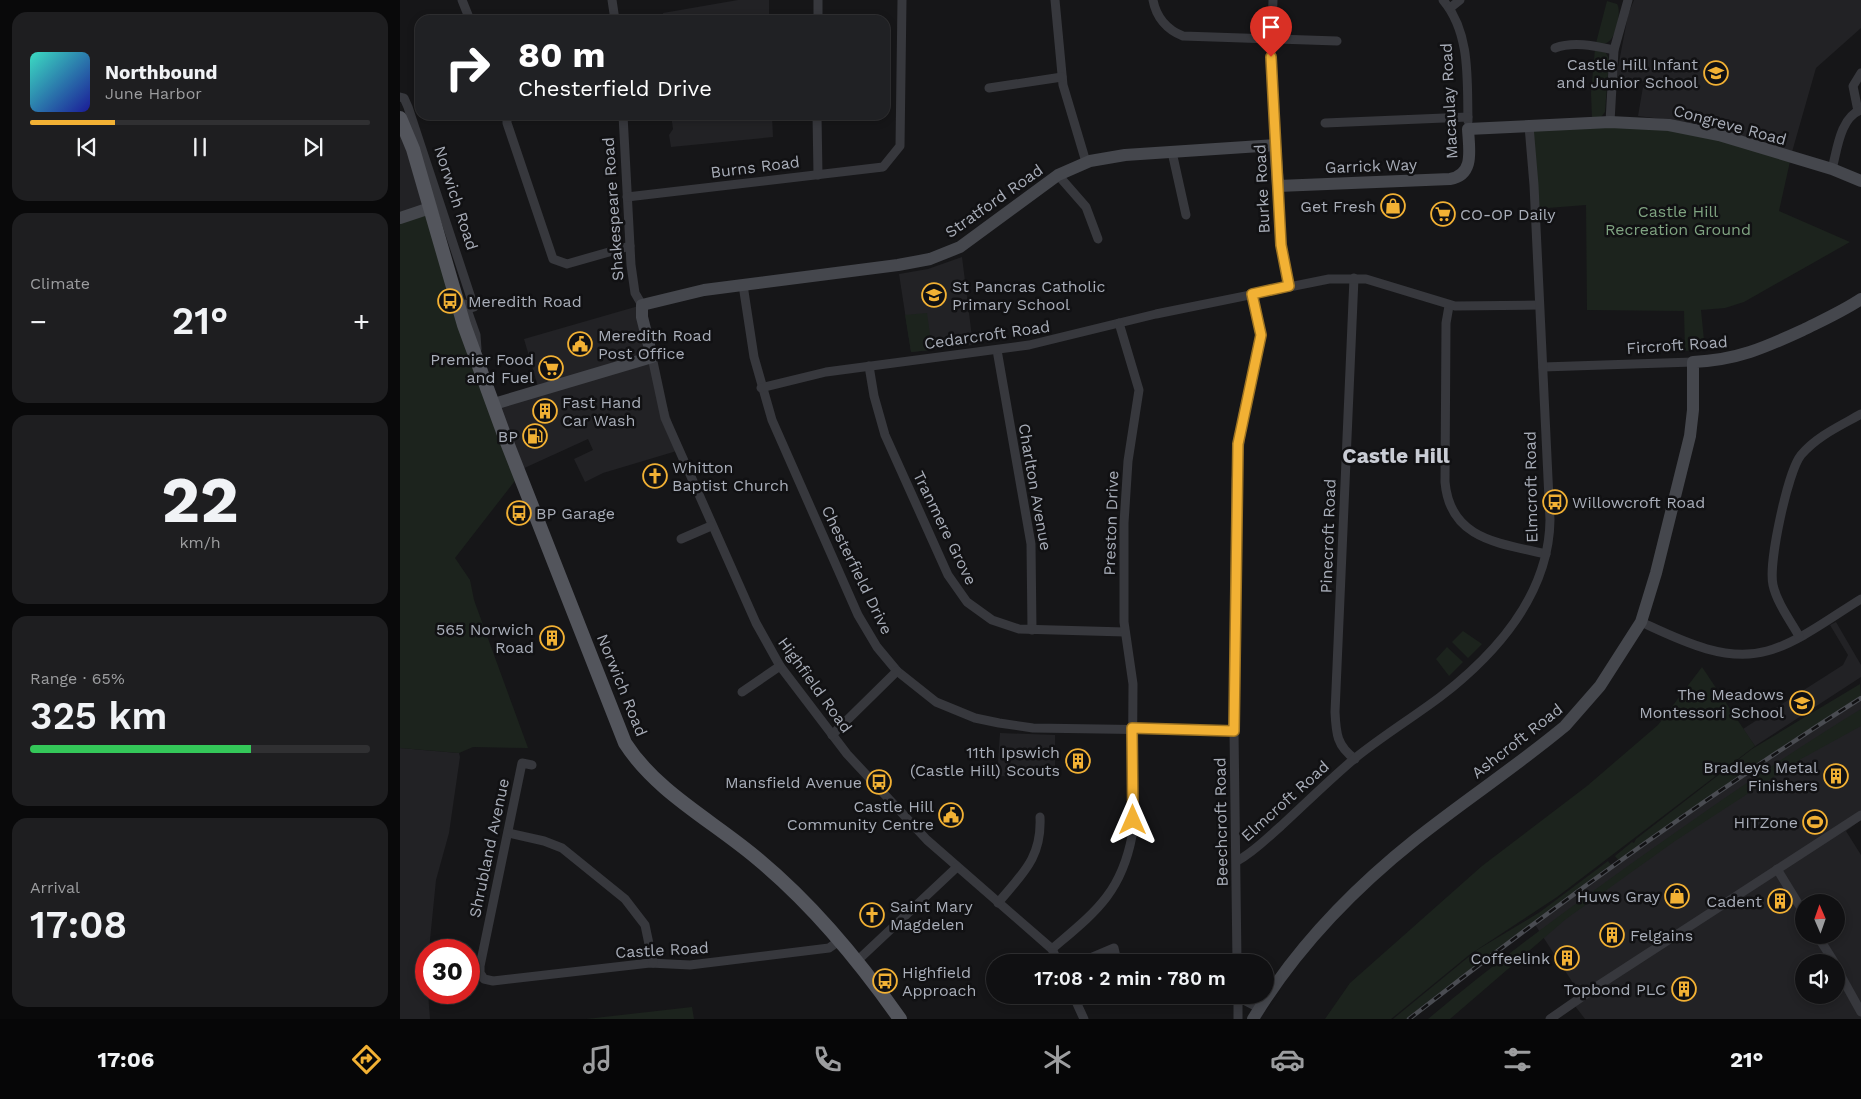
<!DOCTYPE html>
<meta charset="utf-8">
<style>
:root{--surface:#101012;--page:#1e1e20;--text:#f1f3f6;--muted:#9c9d9f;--line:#303032;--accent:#f2b134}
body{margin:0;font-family:"Work Sans",sans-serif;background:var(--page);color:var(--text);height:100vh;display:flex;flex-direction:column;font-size:19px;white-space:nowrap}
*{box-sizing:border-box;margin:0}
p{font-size:16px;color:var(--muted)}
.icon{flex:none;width:28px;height:28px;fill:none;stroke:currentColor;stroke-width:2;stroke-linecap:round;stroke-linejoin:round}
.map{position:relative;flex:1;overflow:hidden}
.details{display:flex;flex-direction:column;gap:12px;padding:12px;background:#09090a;width:400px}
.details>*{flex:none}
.banner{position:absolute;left:15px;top:15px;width:475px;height:105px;border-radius:15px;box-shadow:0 2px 8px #0003,0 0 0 1px var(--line);background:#202124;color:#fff;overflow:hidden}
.needle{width:32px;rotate:358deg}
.tools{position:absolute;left:1395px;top:894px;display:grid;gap:10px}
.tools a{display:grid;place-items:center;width:50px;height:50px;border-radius:50%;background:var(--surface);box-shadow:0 2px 8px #0003,0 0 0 1px var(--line);font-size:25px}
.speed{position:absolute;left:15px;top:939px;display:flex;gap:10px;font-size:25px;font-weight:700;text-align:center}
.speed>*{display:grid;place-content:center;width:65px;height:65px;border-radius:50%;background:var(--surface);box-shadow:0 2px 8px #0003,0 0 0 1px var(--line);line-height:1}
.speed .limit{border:8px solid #d22;background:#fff;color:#111}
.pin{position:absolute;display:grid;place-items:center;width:42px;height:42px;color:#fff;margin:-51px -21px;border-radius:50% 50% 50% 0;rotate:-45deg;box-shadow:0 0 5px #0007}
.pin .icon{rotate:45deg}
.me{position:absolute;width:55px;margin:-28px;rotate:0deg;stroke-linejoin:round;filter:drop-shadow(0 0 4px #0008)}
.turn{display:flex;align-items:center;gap:18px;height:105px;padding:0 20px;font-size:22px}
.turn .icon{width:65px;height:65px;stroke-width:2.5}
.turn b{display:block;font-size:35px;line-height:42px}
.big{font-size:38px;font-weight:600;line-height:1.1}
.details .card{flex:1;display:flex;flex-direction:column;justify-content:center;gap:8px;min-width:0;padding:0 18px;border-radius:15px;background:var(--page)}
.details .dial{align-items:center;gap:0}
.dial b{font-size:65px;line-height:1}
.song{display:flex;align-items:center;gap:15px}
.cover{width:60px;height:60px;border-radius:8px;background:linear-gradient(135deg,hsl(170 70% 55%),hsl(240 70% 35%))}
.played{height:5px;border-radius:2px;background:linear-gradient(90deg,var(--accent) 25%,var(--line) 25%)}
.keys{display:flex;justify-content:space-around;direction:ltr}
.heat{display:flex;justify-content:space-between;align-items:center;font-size:28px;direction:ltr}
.charge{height:8px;border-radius:4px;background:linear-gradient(90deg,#34c759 65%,var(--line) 0)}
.trip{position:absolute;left:586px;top:954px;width:288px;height:50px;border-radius:25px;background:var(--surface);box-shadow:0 2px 8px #0003,0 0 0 1px var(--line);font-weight:600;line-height:50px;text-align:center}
.tabs{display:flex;height:80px;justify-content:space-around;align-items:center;background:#060607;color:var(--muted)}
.tabs .icon{width:35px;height:35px}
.tabs .selected{color:var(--accent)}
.tabs b{font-size:22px;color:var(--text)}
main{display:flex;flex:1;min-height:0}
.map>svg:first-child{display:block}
.built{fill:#222225;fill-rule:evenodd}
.green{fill:#1c231d}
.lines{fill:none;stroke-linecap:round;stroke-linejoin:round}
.street{stroke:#37383d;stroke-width:9}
.secondary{stroke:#45474d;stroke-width:12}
.primary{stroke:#53555c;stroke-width:14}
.rail-casing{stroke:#4a4c52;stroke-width:4.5}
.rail{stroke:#111113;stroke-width:2.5;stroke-dasharray:8;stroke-linecap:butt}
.route-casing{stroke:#9d7322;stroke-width:12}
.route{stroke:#f2b134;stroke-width:9}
.labels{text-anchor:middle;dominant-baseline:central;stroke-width:5;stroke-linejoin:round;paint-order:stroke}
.poi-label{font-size:16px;fill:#a8adb8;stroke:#111113;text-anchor:end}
.street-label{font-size:16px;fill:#a8adb8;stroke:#111113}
.park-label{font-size:16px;fill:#7fa381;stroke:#111113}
.district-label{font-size:21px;font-weight:bold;fill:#c9ccd4;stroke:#111113}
</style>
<main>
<section class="details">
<div class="card">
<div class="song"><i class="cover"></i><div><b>Northbound</b><p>June Harbor</p></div></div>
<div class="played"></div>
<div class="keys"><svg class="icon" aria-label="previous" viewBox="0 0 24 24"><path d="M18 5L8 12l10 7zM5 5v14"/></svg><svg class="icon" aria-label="pause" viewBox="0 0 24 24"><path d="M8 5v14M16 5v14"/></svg><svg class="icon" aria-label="next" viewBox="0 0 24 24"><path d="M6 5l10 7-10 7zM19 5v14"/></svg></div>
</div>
<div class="card"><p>Climate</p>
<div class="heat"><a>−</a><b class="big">21°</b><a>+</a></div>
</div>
<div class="card dial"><b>22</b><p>km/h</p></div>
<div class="card"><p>Range · 65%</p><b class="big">325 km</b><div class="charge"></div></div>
<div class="card"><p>Arrival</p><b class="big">17:08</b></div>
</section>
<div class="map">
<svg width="1461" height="1019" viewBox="0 0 1461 1019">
<rect width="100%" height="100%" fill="#161618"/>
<!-- built -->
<g class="built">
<path d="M 338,0 L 369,0 L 369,20 L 264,20 L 263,13 Z"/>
<path d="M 1234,0 L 1461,0 L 1461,28 L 1416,68 L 1392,152 L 1286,122 L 1238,116 L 1244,81 L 1216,78 L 1228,15 Z"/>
<path d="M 271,115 L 372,115 L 373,137 L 271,147 L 269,135 L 273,129 Z"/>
<path d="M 0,118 L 30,208 L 0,217 Z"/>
<path d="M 562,257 L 573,345 L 511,352 L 499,274 L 528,269 Z"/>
<path d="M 242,305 L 252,357 L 280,450 L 203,473 L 185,482 L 174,459 L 193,450 L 188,439 L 120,470 L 94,404 L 139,390 L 124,339 Z"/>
<path d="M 1436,622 L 1461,665 L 1461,677 L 1355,746 L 1343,729 L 1443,665 L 1448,655 L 1430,625 Z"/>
<path d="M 1461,700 L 1461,820 L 1446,831 L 1461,855 L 1461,1019 L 1185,1019 L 1175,1006 L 1184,1000 L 1134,923 L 1276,821 ZM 1404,902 L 1436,902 L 1436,935 L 1404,935 ZM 1404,962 L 1436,962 L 1436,995 L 1404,995 Z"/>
<path d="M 600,733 L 655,735 L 655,778 L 597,776 Z"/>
<path d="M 0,748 L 59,753 L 60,757 L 49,833 L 36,880 L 29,950 L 26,950 L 26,992 L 28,993 L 30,1019 L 0,1019 Z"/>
</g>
<!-- green -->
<g class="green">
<path d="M 1207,1 L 1217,4 C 1222,11 1216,38 1208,42 C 1204,45 1200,44 1196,43 Z"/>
<path d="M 1195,49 L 1206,53 L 1209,59 L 1205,112 L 1201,117 L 1192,119 L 1191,93 Z"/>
<path d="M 1246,122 L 1391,157 L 1379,211 L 1450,242 L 1344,302 L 1325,308 L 1301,310 L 1305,350 L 1285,351 L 1284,311 L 1187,310 L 1186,205 L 1135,209 L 1129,126 Z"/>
<path d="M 30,208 L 121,473 L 55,558 L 70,580 L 74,600 L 128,748 L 73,747 L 59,753 L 0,748 L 0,217 Z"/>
<path d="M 527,313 L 532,350 L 511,352 L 505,315 Z"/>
<path d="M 1063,631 L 1082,644 L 1068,658 L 1052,642 Z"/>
<path d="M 1047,647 L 1063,662 L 1049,676 L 1036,659 Z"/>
<path d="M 1302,667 L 1355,746 L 1157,897 L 1069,955 L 991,1019 L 925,1019 L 950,983 L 1082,866 L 1187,786 L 1258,725 Z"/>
<path d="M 1460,684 L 1461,696 L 1353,766 L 1218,860 L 1215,856 L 1232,842 L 1234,843 L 1236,839 L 1352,749 Z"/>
<path d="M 1461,709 L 1461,726 L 1401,759 L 1275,841 L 1166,919 L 1050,1019 L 1028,1019 C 1104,955 1185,896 1266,839 C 1330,794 1394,750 1461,709 Z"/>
<path d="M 1208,861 L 1211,865 L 1083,962 L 1013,1019 L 993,1019 L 1077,950 L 1140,912 Z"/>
<path d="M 292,1007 L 294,1019 L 186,1019 Z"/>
</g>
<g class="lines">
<!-- street -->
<g class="street">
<path d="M 62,0 L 70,20"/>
<path d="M 212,0 L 215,20"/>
<path d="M 655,0 L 663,85 L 686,162"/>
<path d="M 753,0 C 756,17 767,30 783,36 L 937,41"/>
<path d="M 873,0 L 871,57 L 875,145"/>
<path d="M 1043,0 C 1071,33 1067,81 1068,121"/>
<path d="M 1050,8 L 1060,0"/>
<path d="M 418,20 L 418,0"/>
<path d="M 1155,48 C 1174,41 1195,46 1214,50"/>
<path d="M 589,88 L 662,77"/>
<path d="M 0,97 L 4,98 L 8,107 L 74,307 L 61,311"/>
<path d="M 1458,111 L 1453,86 L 1461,73"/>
<path d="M 107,115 L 107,123 L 153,259 L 167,264 L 230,246"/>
<path d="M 223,115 L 231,265 L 235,293 L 242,305"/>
<path d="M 417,115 L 418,175"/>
<path d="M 1210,122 L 1214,50 L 1228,0"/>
<path d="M 925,123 L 1068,117"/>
<path d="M 772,152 L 786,215"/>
<path d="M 1432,169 C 1437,151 1440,117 1461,110"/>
<path d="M 658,175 L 686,207 L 698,239"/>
<path d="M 878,186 L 881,245 L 889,286"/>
<path d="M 227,197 L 483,167 L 500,146 L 502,0"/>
<path d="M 954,278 L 935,712 C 936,734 937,746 955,759"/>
<path d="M 343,285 L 354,357 L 372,420 L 458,615 L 477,647 L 497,671 L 536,702 L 575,718 L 599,723 L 633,728 L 834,731"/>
<path d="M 65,304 L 76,335 L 77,349"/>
<path d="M 1049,306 L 1046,323 L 1045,482 C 1050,540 1100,543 1146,554"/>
<path d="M 597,350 L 631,544 L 632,630"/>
<path d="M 252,357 L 265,418 L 356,623 L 380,666 L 447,754 L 527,840 L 652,949 L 658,962"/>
<path d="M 469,366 L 474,396 L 485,435 L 548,575 L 567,602 L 592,620 L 619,629 L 725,632"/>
<path d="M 1143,367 L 1293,362"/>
<path d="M 361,388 L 426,372 L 629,345 L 756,314 L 929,279 L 966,279 L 1055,306 L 1139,305"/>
<path d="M 281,539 L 311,526"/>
<path d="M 1241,622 C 1278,639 1324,663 1367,651 C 1398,643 1433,616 1461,599"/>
<path d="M 1399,636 C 1390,620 1377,603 1373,585 C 1368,563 1388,471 1401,455 C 1417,436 1440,426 1461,414"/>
<path d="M 342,692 L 380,666"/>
<path d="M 432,735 L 497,671"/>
<path d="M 132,765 L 122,763 L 80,966 L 80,973 L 84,979 L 93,981 L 250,963 L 290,965 L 429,948 L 439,941"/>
<path d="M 108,833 L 144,841 L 162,848 L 225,899 L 245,925 L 253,963"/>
<path d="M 837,861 C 854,852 867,838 881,826 C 905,804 929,780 954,759 C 981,737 1012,718 1040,697 C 1096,654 1149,594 1150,520 L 1134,185 L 1129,126"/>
<path d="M 1377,869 L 1404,913"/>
<path d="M 598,903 C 622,874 642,858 640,817"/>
<path d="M 1417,935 L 1434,962"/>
<path d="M 652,949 C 694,913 721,894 732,836 L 733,684 L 724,622 L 724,523 L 728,461 L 739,390 L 719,323"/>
<path d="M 457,961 L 557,867"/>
<path d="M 681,962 L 714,948 L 717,962"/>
<path d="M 837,962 L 834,731 L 836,480 L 843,414 L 860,345 L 859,323 L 852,294"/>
<path d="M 1436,967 L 1461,1012"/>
<path d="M 673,995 L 684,1019"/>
<path d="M 735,995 L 739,999"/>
<path d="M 838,995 L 838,1019"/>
<path d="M 838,997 L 859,1008"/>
<path d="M 1150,1019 L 1199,985 L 1461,815"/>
</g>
<!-- secondary -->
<g class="secondary">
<path d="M 0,218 L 30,208"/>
<path d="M 94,404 L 252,357 L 242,317 L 242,305 L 304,290 L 498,265 L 530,259 L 560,247 L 658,175 L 690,161 L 725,155 L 875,145 L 878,186 L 1050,179 C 1075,175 1069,149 1068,129 L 1210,122 L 1269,125 L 1319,135 L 1432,169 L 1461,181"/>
<path d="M 853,1019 C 895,949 952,890 1016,839 C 1065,800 1117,766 1165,726 L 1200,686 L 1241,622 L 1256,573 L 1290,436 L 1293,410 L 1293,362 C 1337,360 1364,348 1403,330 C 1423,320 1443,311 1461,299"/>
</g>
<!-- primary -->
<path class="primary" d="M 0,118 L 13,149 L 64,325 L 106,440 L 225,743 C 257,793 315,822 359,860 C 413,905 460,962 500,1019"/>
<!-- rail casing -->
<g class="rail-casing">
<path id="rail" d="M 1009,1019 C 1155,905 1305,797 1461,698"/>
</g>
<!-- rail -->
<use href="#rail" class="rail"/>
</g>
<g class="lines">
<!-- route casing -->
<g class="route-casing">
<path id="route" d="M 733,820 L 732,728 L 834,731 L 838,444 L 861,335 L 852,294 L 889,286 L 881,245 L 871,57"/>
</g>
<!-- route -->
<use href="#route" class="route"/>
</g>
<!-- icons -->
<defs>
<g id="school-ring" transform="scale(1.25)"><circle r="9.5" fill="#111113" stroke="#f2b134" stroke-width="1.5"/><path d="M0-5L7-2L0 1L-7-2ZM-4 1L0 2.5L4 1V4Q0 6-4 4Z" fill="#f2b134"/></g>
<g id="shop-ring" transform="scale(1.25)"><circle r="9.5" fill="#111113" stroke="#f2b134" stroke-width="1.5"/><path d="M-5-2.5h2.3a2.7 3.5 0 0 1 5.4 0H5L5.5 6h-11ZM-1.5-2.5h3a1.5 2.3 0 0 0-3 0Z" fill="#f2b134"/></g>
<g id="supermarket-ring" transform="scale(1.25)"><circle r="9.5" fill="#111113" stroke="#f2b134" stroke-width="1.5"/><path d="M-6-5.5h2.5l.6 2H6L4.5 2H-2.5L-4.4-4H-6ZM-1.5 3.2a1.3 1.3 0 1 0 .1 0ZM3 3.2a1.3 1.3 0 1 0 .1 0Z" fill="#f2b134"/></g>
<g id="bus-ring" transform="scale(1.25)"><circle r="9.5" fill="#111113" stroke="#f2b134" stroke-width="1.5"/><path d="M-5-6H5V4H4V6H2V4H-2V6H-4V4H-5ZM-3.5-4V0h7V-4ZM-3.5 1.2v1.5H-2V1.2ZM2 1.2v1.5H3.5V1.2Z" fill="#f2b134"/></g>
<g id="civic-ring" transform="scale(1.25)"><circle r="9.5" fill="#111113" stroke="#f2b134" stroke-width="1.5"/><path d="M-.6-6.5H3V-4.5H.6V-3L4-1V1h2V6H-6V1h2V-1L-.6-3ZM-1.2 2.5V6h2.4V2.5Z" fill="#f2b134"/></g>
<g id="building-ring" transform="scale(1.25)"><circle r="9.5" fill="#111113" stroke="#f2b134" stroke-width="1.5"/><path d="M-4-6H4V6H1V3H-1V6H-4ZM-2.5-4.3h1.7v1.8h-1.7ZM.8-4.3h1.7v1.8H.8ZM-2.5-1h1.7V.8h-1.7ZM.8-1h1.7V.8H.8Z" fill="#f2b134"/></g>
<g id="fuel-ring" transform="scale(1.25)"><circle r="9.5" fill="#111113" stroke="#f2b134" stroke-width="1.5"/><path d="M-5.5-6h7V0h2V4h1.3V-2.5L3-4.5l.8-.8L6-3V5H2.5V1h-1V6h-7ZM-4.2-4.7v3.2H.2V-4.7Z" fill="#f2b134"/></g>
<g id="church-ring" transform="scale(1.25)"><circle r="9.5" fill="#111113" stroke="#f2b134" stroke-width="1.5"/><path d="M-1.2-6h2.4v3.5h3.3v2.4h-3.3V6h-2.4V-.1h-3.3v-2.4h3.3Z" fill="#f2b134"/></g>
<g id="stadium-ring" transform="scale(1.25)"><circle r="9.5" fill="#111113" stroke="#f2b134" stroke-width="1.5"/><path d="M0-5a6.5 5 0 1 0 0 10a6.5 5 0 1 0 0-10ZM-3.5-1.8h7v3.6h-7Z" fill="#f2b134"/></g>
</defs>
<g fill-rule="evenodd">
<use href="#school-ring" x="1316" y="73"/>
<use href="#shop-ring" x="993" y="206"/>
<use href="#supermarket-ring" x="1043" y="214"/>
<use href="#school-ring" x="534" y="295"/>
<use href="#bus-ring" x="50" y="301"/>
<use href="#civic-ring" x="180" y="344"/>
<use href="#supermarket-ring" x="151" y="368"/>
<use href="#building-ring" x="145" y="411"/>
<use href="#fuel-ring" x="135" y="436"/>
<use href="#church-ring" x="255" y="476"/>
<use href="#bus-ring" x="1155" y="502"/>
<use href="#bus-ring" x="119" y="513"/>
<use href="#building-ring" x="152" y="638"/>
<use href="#school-ring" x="1402" y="703"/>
<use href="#building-ring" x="678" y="761"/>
<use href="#building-ring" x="1436" y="776"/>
<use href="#bus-ring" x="479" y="782"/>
<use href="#civic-ring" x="551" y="815"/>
<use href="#stadium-ring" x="1415" y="822"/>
<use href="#shop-ring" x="1277" y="896"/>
<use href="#building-ring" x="1380" y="901"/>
<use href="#church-ring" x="472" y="915"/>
<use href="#building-ring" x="1212" y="935"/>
<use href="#building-ring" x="1167" y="958"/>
<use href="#bus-ring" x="485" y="981"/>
<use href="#building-ring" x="1284" y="989"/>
</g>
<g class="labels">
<!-- poi labels -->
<g class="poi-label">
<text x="1298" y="64">Castle Hill Infant<tspan x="1298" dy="18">and Junior School</tspan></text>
<text x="976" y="206">Get Fresh</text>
<text x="1060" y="214" text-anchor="start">CO-OP Daily</text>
<text x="552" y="286" text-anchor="start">St Pancras Catholic<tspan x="552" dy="18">Primary School</tspan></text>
<text x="68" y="301" text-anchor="start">Meredith Road</text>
<text x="198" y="335" text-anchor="start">Meredith Road<tspan x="198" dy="18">Post Office</tspan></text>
<text x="134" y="359">Premier Food<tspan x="134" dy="18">and Fuel</tspan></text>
<text x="162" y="402" text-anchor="start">Fast Hand<tspan x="162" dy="18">Car Wash</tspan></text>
<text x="118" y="436">BP</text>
<text x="272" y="467" text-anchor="start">Whitton<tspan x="272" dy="18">Baptist Church</tspan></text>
<text x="1172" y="502" text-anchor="start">Willowcroft Road</text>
<text x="136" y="513" text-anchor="start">BP Garage</text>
<text x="134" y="629">565 Norwich<tspan x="134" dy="18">Road</tspan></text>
<text x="1384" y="694">The Meadows<tspan x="1384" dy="18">Montessori School</tspan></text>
<text x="660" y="752">11th Ipswich<tspan x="660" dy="18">(Castle Hill) Scouts</tspan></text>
<text x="1418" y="767">Bradleys Metal<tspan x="1418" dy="18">Finishers</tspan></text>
<text x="462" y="782">Mansfield Avenue</text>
<text x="534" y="806">Castle Hill<tspan x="534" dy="18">Community Centre</tspan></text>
<text x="1398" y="822">HITZone</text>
<text x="1260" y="896">Huws Gray</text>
<text x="1362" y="901">Cadent</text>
<text x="490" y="906" text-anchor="start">Saint Mary<tspan x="490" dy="18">Magdelen</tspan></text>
<text x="1230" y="935" text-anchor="start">Felgains</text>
<text x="1150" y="958">Coffeelink</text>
<text x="502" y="972" text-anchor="start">Highfield<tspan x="502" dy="18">Approach</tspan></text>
<text x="1266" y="989">Topbond PLC</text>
</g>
<!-- street labels -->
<g class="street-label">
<text transform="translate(1049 101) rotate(-93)">Macaulay Road</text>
<text transform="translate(1330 125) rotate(15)">Congreve Road</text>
<text transform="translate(971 166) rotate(-2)">Garrick Way</text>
<text transform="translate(355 167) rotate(-7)">Burns Road</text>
<text transform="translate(862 189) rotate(-93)">Burke Road</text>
<text transform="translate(56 198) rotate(72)">Norwich Road</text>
<text transform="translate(594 201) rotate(-35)">Stratford Road</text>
<text transform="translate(213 209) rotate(-94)">Shakespeare Road</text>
<text transform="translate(587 335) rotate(-8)">Cedarcroft Road</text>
<text transform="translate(1277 345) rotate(-4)">Fircroft Road</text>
<text transform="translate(635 487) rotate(80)">Charlton Avenue</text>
<text transform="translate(1131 487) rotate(-91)">Elmcroft Road</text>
<text transform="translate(711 523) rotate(-88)">Preston Drive</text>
<text transform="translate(545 528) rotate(64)">Tranmere Grove</text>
<text transform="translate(928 536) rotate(-88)">Pinecroft Road</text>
<text transform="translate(457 570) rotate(64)">Chesterfield Drive</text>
<text transform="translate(222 685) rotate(68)">Norwich Road</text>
<text transform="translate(415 685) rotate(54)">Highfield Road</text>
<text transform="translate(1117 741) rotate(-38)">Ashcroft Road</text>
<text transform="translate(885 801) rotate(-42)">Elmcroft Road</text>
<text transform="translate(821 822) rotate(-91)">Beechcroft Road</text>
<text transform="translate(89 848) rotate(-78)">Shrubland Avenue</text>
<text transform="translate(262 950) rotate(-3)">Castle Road</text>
</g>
<!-- park labels -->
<g class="park-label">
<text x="1278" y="211">Castle Hill<tspan x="1278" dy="18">Recreation Ground</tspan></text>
</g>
<!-- district labels -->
<g class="district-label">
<text x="996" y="455">Castle Hill</text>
</g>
</g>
</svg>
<div class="tools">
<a><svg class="needle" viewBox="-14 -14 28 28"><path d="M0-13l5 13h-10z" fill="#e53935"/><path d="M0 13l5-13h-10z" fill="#9c9d9f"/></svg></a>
<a><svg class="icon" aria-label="sound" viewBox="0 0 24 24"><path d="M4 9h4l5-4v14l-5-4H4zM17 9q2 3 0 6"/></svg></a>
</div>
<div class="speed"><div class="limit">30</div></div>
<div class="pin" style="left:871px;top:57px;background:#d93025"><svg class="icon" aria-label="arrive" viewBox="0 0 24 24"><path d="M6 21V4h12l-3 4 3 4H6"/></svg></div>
<svg class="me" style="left:733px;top:820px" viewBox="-20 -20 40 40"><path d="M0-17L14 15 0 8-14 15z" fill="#f2b134" stroke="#fff" stroke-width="4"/></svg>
<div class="trip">17:08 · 2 min · 780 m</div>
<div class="banner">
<div class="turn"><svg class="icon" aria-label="right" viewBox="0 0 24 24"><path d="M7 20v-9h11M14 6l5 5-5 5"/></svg><div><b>80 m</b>Chesterfield Drive</div></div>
</div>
</div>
</main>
<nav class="tabs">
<b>17:06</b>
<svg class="icon selected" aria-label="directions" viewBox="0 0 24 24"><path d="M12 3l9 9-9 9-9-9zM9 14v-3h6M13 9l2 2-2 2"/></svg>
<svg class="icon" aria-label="music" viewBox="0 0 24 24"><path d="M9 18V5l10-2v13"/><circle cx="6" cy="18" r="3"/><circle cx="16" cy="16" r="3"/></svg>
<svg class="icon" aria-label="phone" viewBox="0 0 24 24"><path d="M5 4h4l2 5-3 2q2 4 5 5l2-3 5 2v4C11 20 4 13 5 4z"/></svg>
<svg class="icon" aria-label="climate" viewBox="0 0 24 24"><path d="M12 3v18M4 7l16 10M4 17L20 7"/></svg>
<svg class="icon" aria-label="car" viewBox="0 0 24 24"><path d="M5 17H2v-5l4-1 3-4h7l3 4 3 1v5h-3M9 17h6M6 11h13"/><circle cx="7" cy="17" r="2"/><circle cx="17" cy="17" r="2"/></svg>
<svg class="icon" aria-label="filters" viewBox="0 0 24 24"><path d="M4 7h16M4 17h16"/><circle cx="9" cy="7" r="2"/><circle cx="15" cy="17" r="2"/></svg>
<b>21°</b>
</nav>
